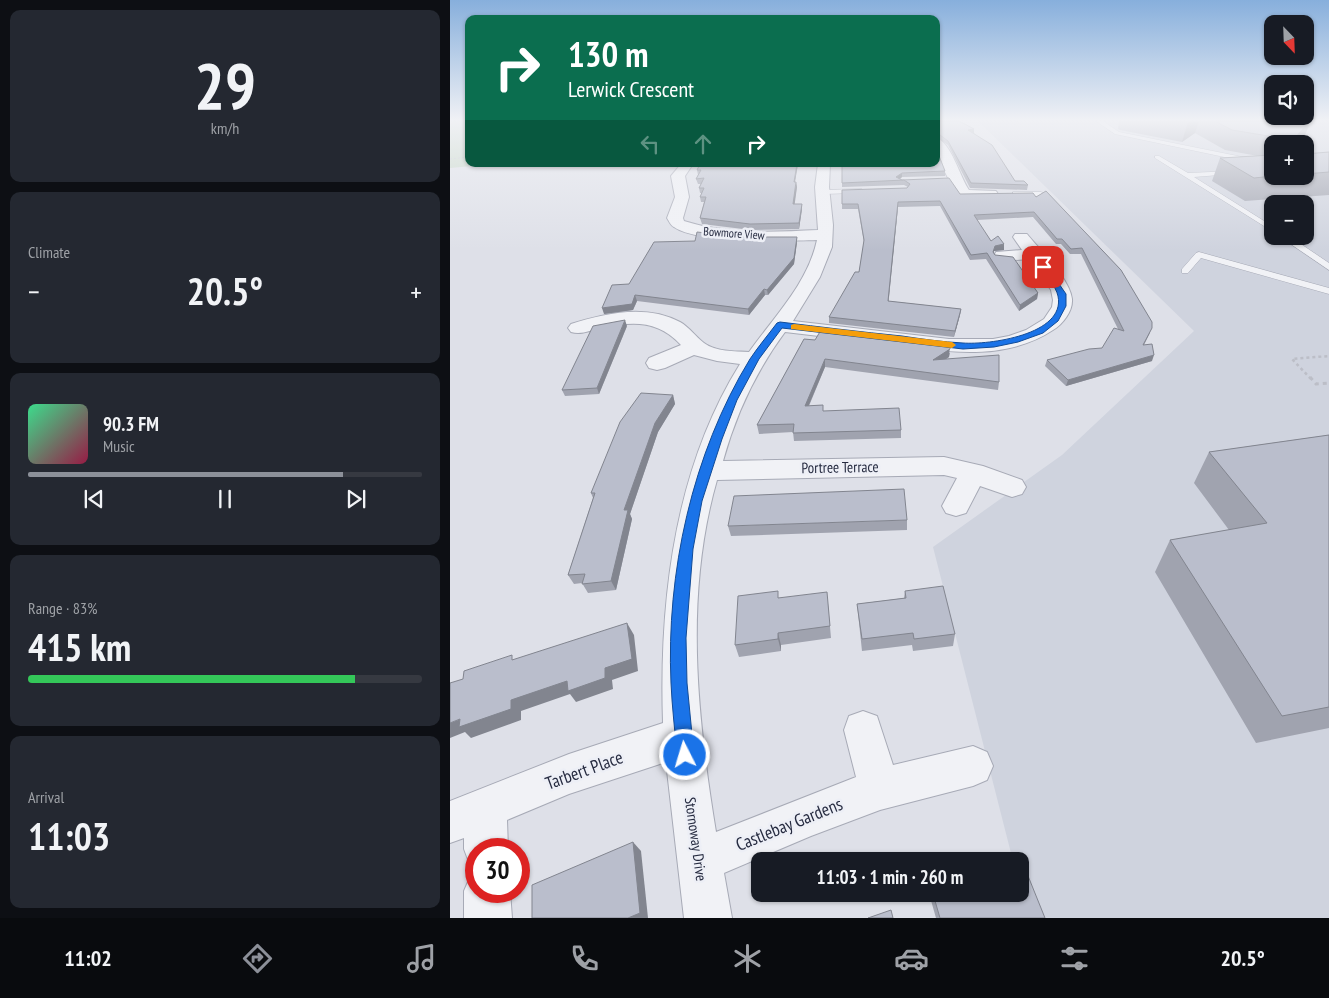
<!DOCTYPE html>
<meta charset="utf-8">
<style>
:root{--surface:#171b24;--page:#242831;--text:#f1f3f6;--muted:#9ea1a6;--line:#363941;--accent:#8c9099}
body{margin:0;font-family:"PT Sans Narrow",sans-serif;background:var(--page);color:var(--text);height:100vh;display:flex;flex-direction:column;font-size:19px;white-space:nowrap}
*{box-sizing:border-box;margin:0}
p{font-size:16px;color:var(--muted)}
.icon{flex:none;width:28px;height:28px;fill:none;stroke:currentColor;stroke-width:2;stroke-linecap:round;stroke-linejoin:round}
.map{position:relative;flex:1;overflow:hidden}
.details{display:flex;flex-direction:column;gap:10px;padding:10px;background:#0d0f14;width:450px}
.details>*{flex:none}
.guide{position:absolute;left:15px;top:15px;width:475px;height:152px;border-radius:10px;box-shadow:0 1px 4px #0004;background:#0b6e4f;color:#fff;overflow:hidden}
.needle{width:32px;rotate:157deg}
.controls{position:absolute;left:814px;top:15px;display:grid;gap:10px}
.controls a{display:grid;place-items:center;width:50px;height:50px;border-radius:10px;background:var(--surface);box-shadow:0 1px 4px #0004;font-size:25px}
.speed{position:absolute;left:15px;top:838px;display:flex;gap:10px;font-size:25px;font-weight:700;text-align:center}
.speed>*{display:grid;place-content:center;width:65px;height:65px;border-radius:50%;background:var(--surface);box-shadow:0 1px 4px #0004;line-height:1}
.speed .limit{border:8px solid #d22;background:#fff;color:#111}
.pin{position:absolute;display:grid;place-items:center;width:42px;height:42px;color:#fff;margin:-21px;border-radius:10px;box-shadow:0 2px 8px #0006}
.me{position:absolute;width:55px;margin:-28px;rotate:355deg;stroke-linejoin:round;filter:drop-shadow(0 0 4px #0008)}
.turn{display:flex;align-items:center;gap:18px;height:105px;padding:0 20px;font-size:22px}
.turn .icon{width:65px;height:65px;stroke-width:2.5}
.turn b{display:block;font-size:35px;line-height:42px}
.lanes{display:flex;align-items:center;height:48px;padding:0 20px;background:#0003;justify-content:center;gap:25px;direction:ltr}
.lanes .off{opacity:.35}
.big{font-size:38px;font-weight:700;line-height:1.1}
.details .card{flex:1;display:flex;flex-direction:column;justify-content:center;gap:8px;min-width:0;padding:0 18px;border-radius:10px;background:var(--page)}
.details .dial{align-items:center;gap:0}
.dial b{font-size:65px;line-height:1}
.song{display:flex;align-items:center;gap:15px}
.cover{width:60px;height:60px;border-radius:8px;background:linear-gradient(135deg,hsl(150 70% 55%),hsl(340 70% 35%))}
.played{height:5px;border-radius:2px;background:linear-gradient(90deg,var(--accent) 80%,var(--line) 80%)}
.keys{display:flex;justify-content:space-around;direction:ltr}
.heat{display:flex;justify-content:space-between;align-items:center;font-size:28px;direction:ltr}
.charge{height:8px;border-radius:4px;background:linear-gradient(90deg,#34c759 83%,var(--line) 0)}
.trip{position:absolute;left:301px;top:852px;width:278px;height:50px;border-radius:10px;background:var(--surface);box-shadow:0 1px 4px #0004;font-weight:700;line-height:50px;text-align:center}
.dock{display:flex;height:80px;justify-content:space-around;align-items:center;background:#090b0e;color:var(--muted)}
.dock .icon{width:35px;height:35px}
.dock .selected{color:var(--accent)}
.dock b{font-size:22px;color:var(--text)}
main{display:flex;flex:1;min-height:0}
.map>svg:first-child{display:block}
.built{fill:#cfd3de;fill-rule:evenodd}
.green{fill:#c0d3be}
.lines{fill:none;stroke-linecap:round;stroke-linejoin:round}
.lane-casing{stroke:#a7aab6;stroke-width:1}
.street-casing{stroke:#a7aab6;stroke-width:2}
.path-far2{stroke:#bcbec7;stroke-width:1;stroke-dasharray:2 2;stroke-linecap:butt}
.path-far1{stroke:#bcbec7;stroke-width:2.5;stroke-dasharray:3 3;stroke-linecap:butt}
.path{stroke:#bcbec7;stroke-width:3;stroke-dasharray:4 4;stroke-linecap:butt}
.lane{fill:#f1f2f6;fill-rule:evenodd}
.street{fill:#f1f2f6;fill-rule:evenodd}
.wall{fill:#a0a3af}
.shaded-wall{fill:#82858f}
.building{fill:#babecc;stroke:#82858f}
.route{fill:#1a73e8;stroke:#114b97}
.slow{fill:#f59e0b}
.labels{text-anchor:middle;dominant-baseline:central;stroke-width:5;stroke-linejoin:round;paint-order:stroke}
.far-street-label{font-size:12px;fill:#262b40;stroke:#edeff6}
.street-label{font-size:15px;fill:#262b40;stroke:#edeff6}
.near-street-label{font-size:18px;fill:#262b40;stroke:#edeff6}
</style>
<main>
<section class="details">
<div class="card dial"><b>29</b><p>km/h</p></div>
<div class="card"><p>Climate</p>
<div class="heat"><a>−</a><b class="big">20.5°</b><a>+</a></div>
</div>
<div class="card">
<div class="song"><i class="cover"></i><div><b>90.3 FM</b><p>Music</p></div></div>
<div class="played"></div>
<div class="keys"><svg class="icon" aria-label="previous" viewBox="0 0 24 24"><path d="M18 5L8 12l10 7zM5 5v14"/></svg><svg class="icon" aria-label="pause" viewBox="0 0 24 24"><path d="M8 5v14M16 5v14"/></svg><svg class="icon" aria-label="next" viewBox="0 0 24 24"><path d="M6 5l10 7-10 7zM19 5v14"/></svg></div>
</div>
<div class="card"><p>Range · 83%</p><b class="big">415 km</b><div class="charge"></div></div>
<div class="card"><p>Arrival</p><b class="big">11:03</b></div>
</section>
<div class="map">
<svg width="879" height="918" viewBox="0 0 879 918">
<rect width="100%" height="100%" fill="#dee0e8"/>
<!-- built -->
<path class="built" d="M 528,121 L 879,121 L 879,918 L 578,918 L 570,888 L 570,861 L 563,861 L 483,547 L 612,455 L 744,331 ZM 822,144 L 855,144 L 855,176 L 822,176 ZM 822,204 L 855,204 L 855,236 L 822,236 Z"/>
<!-- green -->
<path class="green" d="M 0,121 L 19,121 L 19,164 L 45,164 L 0,168 Z"/>
<g class="lines">
<!-- lane casing -->
<g class="lane-casing">
<g id="lane">
<path d="M 646,121 L 653,121 L 669,132 L 822,163 L 822,167 L 665,134 Z"/>
<path d="M 705,156 L 709,156 L 738,173 L 784,171 L 785,172 L 782,174 L 744,177 L 822,226 L 822,231 L 705,158 Z"/>
<path d="M 409,189 L 412,189 L 412,193 L 372,194 L 368,192 L 372,190 Z"/>
<path d="M 563,192 L 591,192 L 595,194 L 591,196 L 563,196 Z"/>
<path d="M 829,236 L 839,236 L 879,263 L 879,270 Z"/>
<path d="M 749,252 L 879,288 L 879,294 L 751,258 L 738,273 L 732,273 L 732,269 L 746,253 Z"/>
</g>
</g>
<!-- street casing -->
<g class="street-casing">
<g id="street">
<path d="M 486,138 C 501,142 510,177 519,190 L 546,191 L 548,194 L 546,197 L 510,197 C 498,180 486,158 486,138 Z"/>
<path d="M 231,164 L 243,164 L 235,176 L 239,197 L 233,218 L 234,221 C 277,235 324,232 368,230 L 365,187 L 368,164 L 380,164 L 379,187 L 383,225 L 382,247 L 370,277 L 343,321 L 499,339 L 543,339 L 559,336 L 576,330 L 594,319 L 602,307 L 603,300 L 601,290 L 580,259 L 552,261 L 546,260 L 544,256 L 546,252 L 572,250 L 563,237 L 565,234 L 577,234 C 589,249 620,279 622,299 C 623,311 613,324 603,330 C 553,363 493,351 437,344 C 403,340 369,336 335,332 C 306,371 286,414 273,461 L 494,457 L 533,466 L 572,480 L 576,487 L 572,494 L 562,497 L 530,486 L 516,513 L 506,516 L 496,513 L 492,506 L 507,478 L 494,475 L 267,480 C 234,595 247,716 266,832 L 406,777 L 394,730 L 399,716 L 413,711 L 427,716 L 443,765 L 523,746 L 537,752 L 543,766 L 537,780 L 523,786 L 430,810 L 361,836 L 274,873 L 282,918 L 234,918 L 216,762 L 119,794 L 57,820 L 58,849 L 26,849 L 26,867 L 20,865 L 14,849 L 14,838 L 0,843 L 0,801 L 119,754 L 213,723 C 209,601 224,470 290,364 L 267,361 L 244,355 L 215,368 L 207,370 L 199,368 L 196,363 L 199,358 L 231,345 C 208,320 183,321 151,328 C 141,330 132,335 121,332 L 118,328 L 121,324 C 156,313 196,304 230,322 C 239,327 245,336 254,343 C 266,352 284,351 299,352 C 324,317 358,283 367,240 C 337,241 248,244 224,227 C 221,226 219,221 217,218 L 225,197 L 221,176 Z"/>
<path d="M 26,872 L 26,891 L 60,891 L 62,918 L 14,918 L 14,891 L 21,875 Z"/>
</g>
</g>
<!-- path-far2 -->
<path class="path-far2" d="M 0,159 L 19,157"/>
<!-- path-far1 -->
<path class="path-far1" d="M 861,379 L 842,359 L 879,356"/>
<!-- path -->
<path class="path" d="M 860,377 L 866,384 L 879,383"/>
<!-- lane -->
<use href="#lane" class="lane"/>
<!-- street -->
<use href="#street" class="street"/>
</g>
<!-- wall -->
<g class="wall">
<path d="M 486,121 L 524,129 L 524,133 L 565,181 L 578,185 L 577,190 L 520,188 L 498,145 L 486,137 Z"/>
<path d="M 669,121 L 861,121 L 854,137 L 849,144 L 822,144 L 822,176 L 855,176 L 855,154 L 879,152 L 879,195 L 795,201 L 762,181 L 770,158 L 808,156 L 775,150 L 745,133 L 732,142 L 670,130 L 668,129 Z"/>
<path d="M 250,164 L 348,164 L 345,182 L 346,182 L 347,187 L 344,204 L 352,204 L 352,209 L 349,229 L 301,230 L 252,224 L 250,218 L 254,202 L 251,202 L 250,197 L 252,193 L 250,193 L 249,188 L 251,184 L 248,184 L 246,179 L 248,175 L 247,170 Z"/>
<path d="M 392,164 L 495,171 L 495,176 L 452,177 L 450,179 L 452,180 L 510,194 L 586,197 L 596,191 L 700,333 L 694,345 L 702,361 L 616,386 L 595,366 L 597,360 L 652,348 L 668,329 L 631,254 L 620,254 L 611,244 L 606,244 L 583,217 L 527,220 L 541,241 L 554,244 L 554,250 L 544,251 L 544,253 L 545,255 L 588,293 L 587,299 L 569,311 L 536,259 L 520,260 L 490,206 L 448,207 L 438,301 L 511,309 L 510,315 L 504,337 L 379,323 L 379,317 L 409,272 L 414,242 L 408,209 L 392,209 L 392,204 L 457,188 L 458,187 L 454,185 L 392,187 Z"/>
<path d="M 347,242 L 344,264 L 318,295 L 315,295 L 299,315 L 187,301 L 183,310 L 154,314 L 179,284 Z"/>
<path d="M 177,326 L 149,394 L 115,396 L 112,390 Z"/>
<path d="M 354,339 L 500,353 L 499,357 L 496,359 L 549,382 L 548,390 L 375,367 L 359,406 L 373,405 L 373,411 L 451,430 L 451,438 L 344,441 L 343,432 L 309,434 L 307,425 Z"/>
<path d="M 223,395 L 225,404 L 208,432 L 180,514 L 182,519 L 166,590 L 138,593 L 132,583 L 124,584 L 118,575 L 143,498 L 141,493 Z"/>
<path d="M 879,435 L 879,728 L 806,743 L 705,572 L 720,540 L 779,530 L 744,483 L 759,452 Z"/>
<path d="M 457,520 L 457,530 L 281,536 L 278,526 Z"/>
<path d="M 455,591 L 505,634 L 503,646 L 463,651 L 462,645 L 412,651 L 407,604 L 454,598 Z"/>
<path d="M 329,598 L 378,604 L 381,638 L 331,645 L 331,651 L 289,657 L 285,645 Z"/>
<path d="M 481,894 L 570,894 L 595,918 L 486,918 L 480,897 Z"/>
</g>
<!-- shaded-wall -->
<g class="shaded-wall">
<path d="M 740,121 L 749,121 L 745,133 L 732,142 L 738,122 Z"/>
<path d="M 860,121 L 861,121 L 854,137 L 849,144 L 842,144 L 843,140 Z"/>
<path d="M 524,129 L 524,133 L 518,130 Z"/>
<path d="M 347,164 L 348,164 L 344,187 L 344,182 Z"/>
<path d="M 452,173 L 452,177 L 447,181 L 446,177 Z"/>
<path d="M 346,182 L 347,187 L 344,209 L 343,204 Z"/>
<path d="M 448,202 L 448,207 L 438,307 L 438,301 Z"/>
<path d="M 352,204 L 352,209 L 349,229 L 349,223 Z"/>
<path d="M 347,237 L 347,242 L 344,264 L 318,295 L 317,290 Z"/>
<path d="M 554,244 L 554,250 L 544,251 L 542,257 L 543,252 L 545,246 Z"/>
<path d="M 314,289 L 315,295 L 299,315 L 298,309 Z"/>
<path d="M 588,293 L 587,299 L 569,311 L 570,305 Z"/>
<path d="M 185,295 L 187,301 L 183,310 L 154,314 L 152,308 Z"/>
<path d="M 511,309 L 510,315 L 504,337 L 505,331 Z"/>
<path d="M 175,320 L 177,326 L 149,394 L 147,388 Z"/>
<path d="M 500,345 L 499,357 L 482,368 L 483,360 Z"/>
<path d="M 704,355 L 702,361 L 616,386 L 618,380 Z"/>
<path d="M 375,359 L 375,367 L 355,414 L 355,406 Z"/>
<path d="M 223,395 L 225,404 L 208,432 L 180,514 L 182,519 L 166,590 L 161,581 L 174,510 L 205,423 Z"/>
<path d="M 177,623 L 184,635 L 188,671 L 162,680 L 163,689 L 126,702 L 120,694 L 71,711 L 71,720 L 21,738 L 15,732 L 0,738 L 0,723 L 61,700 Z"/>
<path d="M 328,633 L 331,645 L 331,651 L 328,639 Z"/>
<path d="M 183,842 L 191,851 L 198,918 L 178,918 Z"/>
</g>
<!-- building -->
<g class="building">
<path d="M 486,121 L 509,121 L 524,129 L 518,130 L 542,145 L 565,181 L 574,181 L 578,185 L 521,183 L 498,141 L 486,132 Z"/>
<path d="M 765,121 L 860,121 L 843,140 L 782,130 Z"/>
<path d="M 486,148 L 495,171 L 452,173 L 446,177 L 452,180 L 499,178 L 510,194 L 583,193 L 586,197 L 596,191 L 671,270 L 702,322 L 702,328 L 693,345 L 702,344 L 704,355 L 618,380 L 597,360 L 639,349 L 652,348 L 664,328 L 674,331 L 632,248 L 621,249 L 612,239 L 607,239 L 584,212 L 524,215 L 541,241 L 548,236 L 554,244 L 545,246 L 543,252 L 545,255 L 563,257 L 588,293 L 570,305 L 537,253 L 521,255 L 490,201 L 448,202 L 438,301 L 511,309 L 505,331 L 379,317 L 405,272 L 409,272 L 414,240 L 408,204 L 392,204 L 392,190 L 457,188 L 460,184 L 454,180 L 392,183 L 392,164 L 486,164 Z"/>
<path d="M 879,152 L 879,172 L 855,174 L 855,154 Z"/>
<path d="M 822,155 L 823,176 L 804,178 L 770,158 Z"/>
<path d="M 250,164 L 347,164 L 344,182 L 346,182 L 343,204 L 352,204 L 349,223 L 300,224 L 250,218 L 256,197 L 250,197 L 254,188 L 249,188 L 254,178 L 246,179 L 251,170 L 247,170 Z"/>
<path d="M 247,232 L 292,237 L 347,237 L 344,258 L 317,290 L 314,289 L 298,309 L 185,295 L 182,304 L 152,308 L 162,285 L 179,284 L 204,242 L 245,241 Z"/>
<path d="M 175,320 L 147,388 L 112,390 L 143,326 Z"/>
<path d="M 371,330 L 500,345 L 500,349 L 483,360 L 549,355 L 549,382 L 375,359 L 355,406 L 373,405 L 373,411 L 449,408 L 451,430 L 343,433 L 344,424 L 307,425 L 354,339 L 365,340 Z"/>
<path d="M 191,393 L 223,395 L 205,423 L 174,510 L 178,510 L 161,581 L 132,584 L 135,574 L 118,575 L 145,493 L 141,493 L 170,422 Z"/>
<path d="M 879,435 L 879,707 L 832,716 L 720,540 L 817,523 L 759,452 Z"/>
<path d="M 454,489 L 457,520 L 278,526 L 284,496 Z"/>
<path d="M 493,586 L 505,634 L 464,639 L 463,633 L 412,639 L 407,604 L 456,598 L 455,591 Z"/>
<path d="M 328,591 L 328,598 L 377,592 L 380,626 L 328,633 L 328,639 L 285,645 L 288,596 Z"/>
<path d="M 177,623 L 182,659 L 155,668 L 155,678 L 118,691 L 117,681 L 61,700 L 61,709 L 9,727 L 10,719 L 0,723 L 0,683 L 13,679 L 14,671 L 62,655 L 62,660 Z"/>
<path d="M 183,842 L 190,913 L 178,918 L 82,918 L 82,885 Z"/>
<path d="M 572,861 L 595,918 L 490,918 L 483,894 L 570,894 L 570,862 Z"/>
<path d="M 441,910 L 443,918 L 418,918 Z"/>
</g>
<!-- sky -->
<linearGradient id="sky" x2="0" y2="1"><stop stop-color="#87afdc"/><stop offset="0.48" stop-color="#f0f1f5"/><stop offset="1" stop-color="#f0f1f5" stop-opacity="0"/></linearGradient>
<rect width="879" height="250" fill="url(#sky)"/>
<!-- route -->
<path class="route" d="M 591,265 L 596,265 L 616,294 L 616,306 L 608,321 L 593,333 L 568,342 L 544,347 L 513,349 L 332,328 L 309,359 L 287,400 L 272,439 L 252,501 L 243,549 L 236,638 L 237,683 L 244,755 L 241,761 L 235,764 L 229,761 L 227,755 C 225,731 222,707 221,683 C 216,573 242,454 300,359 C 308,347 318,335 327,323 L 330,322 C 371,327 411,332 452,336 C 472,339 492,342 513,343 C 538,345 616,335 608,296 C 606,286 595,275 589,267 Z"/>
<!-- slow -->
<path class="slow" d="M 344,324 L 502,342 L 506,345 L 502,348 L 341,329 L 341,325 Z"/>
<g class="labels">
<!-- far-street labels -->
<g class="far-street-label">
<text transform="translate(284 233) rotate(4)">Bowmore View</text>
</g>
<!-- street labels -->
<g class="street-label">
<text transform="translate(390 467) rotate(-1)">Portree Terrace</text>
<text transform="translate(246 839) rotate(82)">Stornoway Drive</text>
</g>
<!-- near-street labels -->
<g class="near-street-label">
<text transform="translate(134 770) rotate(-20)">Tarbert Place</text>
<text transform="translate(339 824) rotate(-22)">Castlebay Gardens</text>
</g>
</g>
</svg>
<div class="controls">
<a><svg class="needle" viewBox="-14 -14 28 28"><path d="M0-13l5 13h-10z" fill="#e53935"/><path d="M0 13l5-13h-10z" fill="#9ea1a6"/></svg></a>
<a><svg class="icon" aria-label="sound" viewBox="0 0 24 24"><path d="M4 9h4l5-4v14l-5-4H4zM17 9q2 3 0 6"/></svg></a>
<a>+</a>
<a>−</a>
</div>
<div class="speed"><div class="limit">30</div></div>
<div class="pin" style="left:593px;top:267px;background:#d93025"><svg class="icon" aria-label="arrive" viewBox="0 0 24 24"><path d="M6 21V4h12l-3 4 3 4H6"/></svg></div>
<svg class="me" style="left:235px;top:755px" viewBox="-20 -20 40 40"><circle r="17" fill="#1a73e8" stroke="#fff" stroke-width="3"/><path d="M0-11L8 9 0 5-8 9z" fill="#fff"/></svg>
<div class="trip">11:03 · 1 min · 260 m</div>
<div class="guide">
<div class="turn"><svg class="icon" aria-label="right" viewBox="0 0 24 24"><path d="M7 20v-9h11M14 6l5 5-5 5"/></svg><div><b>130 m</b>Lerwick Crescent</div></div>
<div class="lanes"><svg class="icon off" aria-label="left" viewBox="0 0 24 24"><path d="M17 20v-9H6M10 6l-5 5 5 5"/></svg><svg class="icon off" aria-label="ahead" viewBox="0 0 24 24"><path d="M12 20V5M6 11l6-6 6 6"/></svg><svg class="icon" aria-label="right" viewBox="0 0 24 24"><path d="M7 20v-9h11M14 6l5 5-5 5"/></svg></div>
</div>
</div>
</main>
<nav class="dock">
<b>11:02</b>
<svg class="icon selected" aria-label="directions" viewBox="0 0 24 24"><path d="M12 3l9 9-9 9-9-9zM9 14v-3h6M13 9l2 2-2 2"/></svg>
<svg class="icon" aria-label="music" viewBox="0 0 24 24"><path d="M9 18V5l10-2v13"/><circle cx="6" cy="18" r="3"/><circle cx="16" cy="16" r="3"/></svg>
<svg class="icon" aria-label="phone" viewBox="0 0 24 24"><path d="M5 4h4l2 5-3 2q2 4 5 5l2-3 5 2v4C11 20 4 13 5 4z"/></svg>
<svg class="icon" aria-label="climate" viewBox="0 0 24 24"><path d="M12 3v18M4 7l16 10M4 17L20 7"/></svg>
<svg class="icon" aria-label="car" viewBox="0 0 24 24"><path d="M5 17H2v-5l4-1 3-4h7l3 4 3 1v5h-3M9 17h6M6 11h13"/><circle cx="7" cy="17" r="2"/><circle cx="17" cy="17" r="2"/></svg>
<svg class="icon" aria-label="filters" viewBox="0 0 24 24"><path d="M4 7h16M4 17h16"/><circle cx="9" cy="7" r="2"/><circle cx="15" cy="17" r="2"/></svg>
<b>20.5°</b>
</nav>
